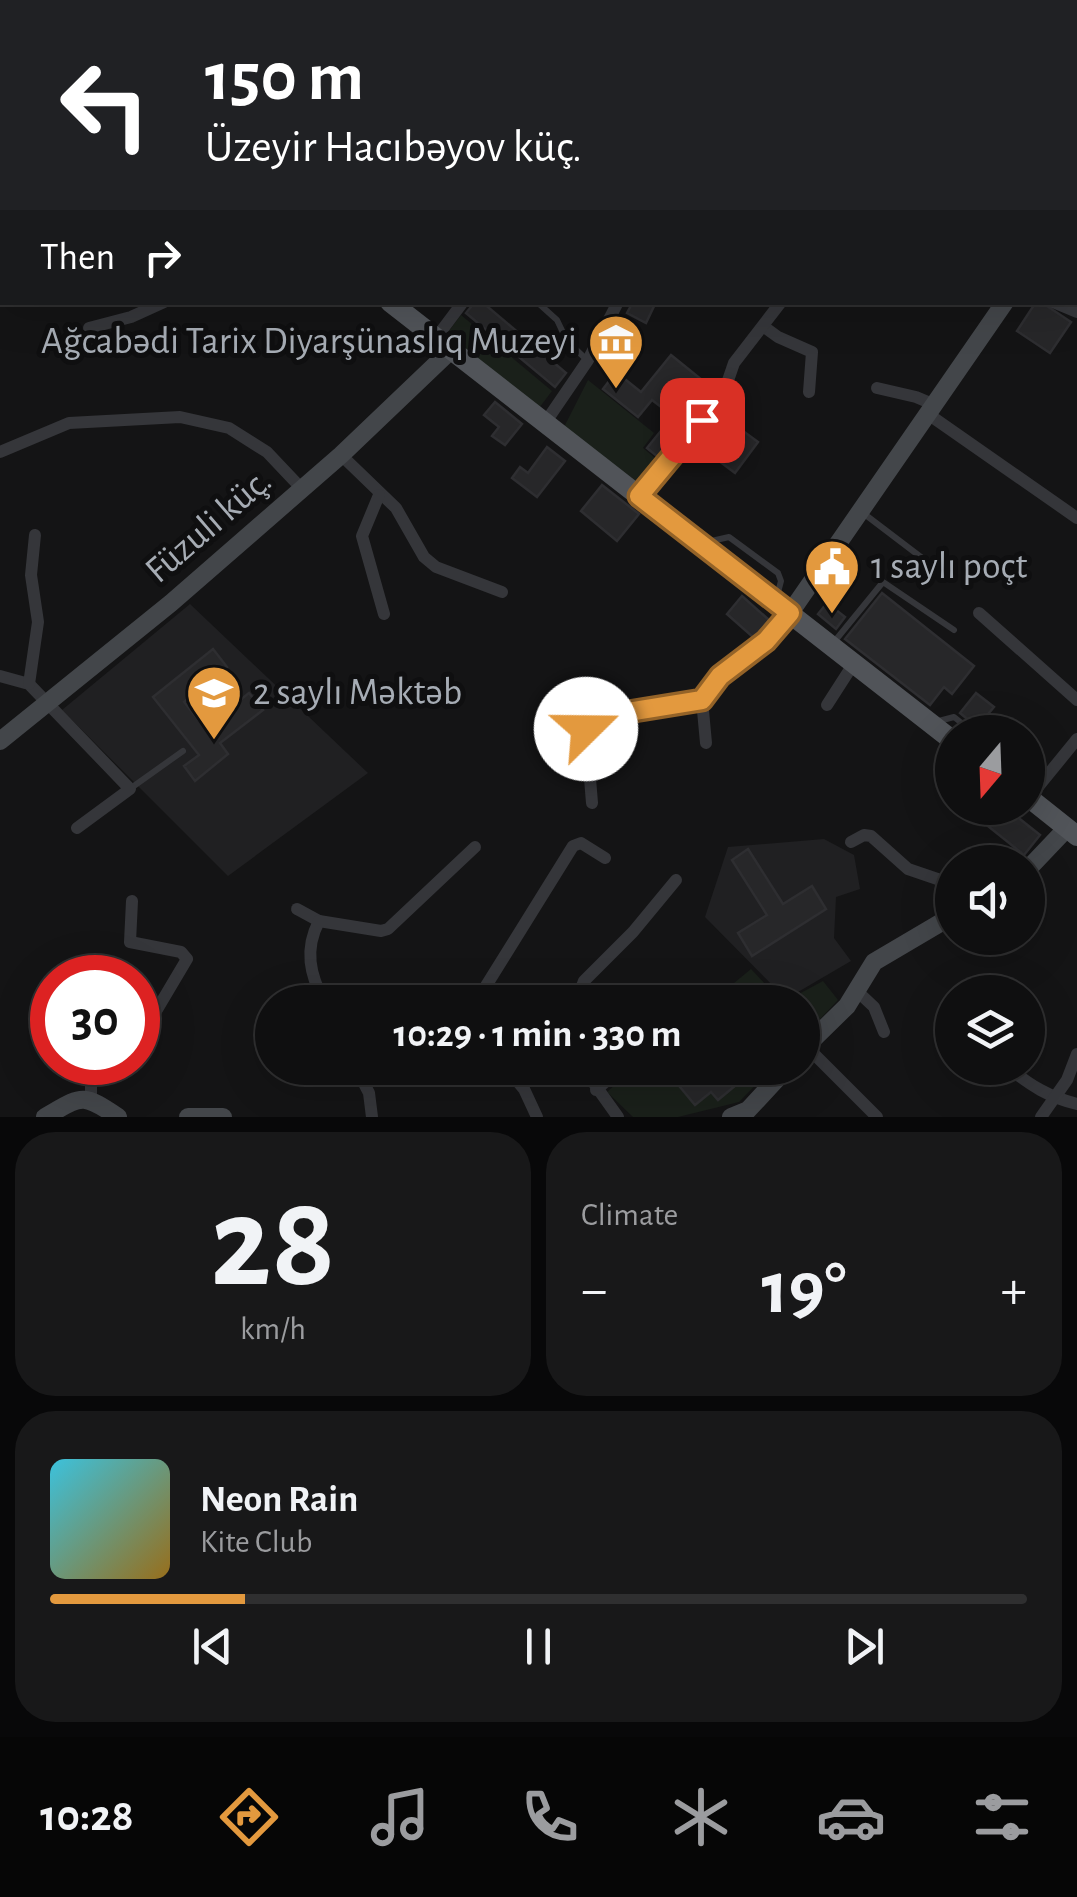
<!DOCTYPE html>
<meta charset="utf-8">
<style>
:root{--surface:#0f0f10;--page:#181819;--text:#f1f3f6;--muted:#9b9c9f;--line:#2f2f30;--accent:#e3993e}
body{margin:0;font-family:"Alegreya Sans",sans-serif;background:var(--page);color:var(--text);height:100vh;display:flex;flex-direction:column;font-size:38px;white-space:nowrap}
*{box-sizing:border-box;margin:0}
p{font-size:32px;color:var(--muted)}
.icon{flex:none;width:55px;height:55px;fill:none;stroke:currentColor;stroke-width:2;stroke-linecap:round;stroke-linejoin:round}
.map{position:relative;height:1117px;overflow:hidden}
.details{display:flex;flex-direction:column;gap:15px;padding:15px;background:#080809;flex:1}
.details>*{flex:none}
.hud{position:absolute;left:0px;top:0px;width:1078px;height:305px;box-shadow:0 10px 40px #0002,0 0 0 2px var(--line);background:#202124;color:#fff;overflow:hidden}
.needle{width:65px;rotate:199deg}
.tools{position:absolute;left:935px;top:715px;display:grid;gap:20px}
.tools a{display:grid;place-items:center;width:110px;height:110px;border-radius:50%;background:var(--surface);box-shadow:0 10px 40px #0002,0 0 0 2px var(--line);font-size:50px}
.speed{position:absolute;left:30px;top:955px;display:flex;gap:20px;font-size:50px;font-weight:700;text-align:center}
.speed>*{display:grid;place-content:center;width:130px;height:130px;border-radius:50%;background:var(--surface);box-shadow:0 10px 40px #0002,0 0 0 2px var(--line);line-height:1}
.speed .limit{border:15px solid #d22;background:#fff;color:#111}
.pin{position:absolute;display:grid;place-items:center;width:85px;height:85px;color:#fff;margin:-42px;border-radius:20px;box-shadow:0 5px 15px #0006}
.me{position:absolute;width:110px;margin:-55px;rotate:68deg;stroke-linejoin:round;filter:drop-shadow(0 0 8px #0008)}
.turn{display:flex;align-items:center;gap:35px;height:210px;padding:0 40px;font-size:45px}
.turn .icon{width:130px;height:130px;stroke-width:2.5}
.turn b{display:block;font-size:70px;line-height:85px}
.then{display:flex;align-items:center;height:95px;padding:0 40px;background:#0003;gap:20px;font-size:38px}
.big{font-size:75px;font-weight:700;line-height:1.1}
.details .card{flex:1;display:flex;flex-direction:column;justify-content:center;gap:15px;min-width:0;padding:0 35px;border-radius:40px;background:var(--page)}
.details .dial{align-items:center;gap:0}
.dial b{font-size:130px;line-height:1}
.song{display:flex;align-items:center;gap:30px}
.cover{width:120px;height:120px;border-radius:15px;background:linear-gradient(135deg,hsl(190 70% 55%),hsl(40 70% 35%))}
.played{height:10px;border-radius:5px;background:linear-gradient(90deg,var(--accent) 20%,var(--line) 20%)}
.keys{display:flex;justify-content:space-around;direction:ltr}
.heat{display:flex;justify-content:space-between;align-items:center;font-size:55px;direction:ltr}
.details .tiles{flex:1;display:grid;gap:15px;grid-template-columns:1fr 1fr}
.card:last-child{grid-column:span 2}
.trip{position:absolute;left:255px;top:985px;width:565px;height:100px;border-radius:50px;background:var(--surface);box-shadow:0 10px 40px #0002,0 0 0 2px var(--line);font-weight:700;line-height:100px;text-align:center}
.dock{display:flex;height:160px;justify-content:space-around;align-items:center;background:#060606;color:var(--muted)}
.dock .icon{width:70px;height:70px}
.dock .active{color:var(--accent)}
.dock b{font-size:45px;color:var(--text)}
.map>svg:first-child{display:block}
.built{fill:#202022}
.green{fill:#1a201a}
.building{fill:#272729;stroke:#2e2e31;stroke-width:2.5}
.lines{fill:none;stroke-linecap:round;stroke-linejoin:round}
.lane{stroke:#35363a;stroke-width:6}
.street{stroke:#35363a;stroke-width:12}
.secondary{stroke:#43464a;stroke-width:18}
.primary{stroke:#515459;stroke-width:20}
.route-casing{stroke:#946328;stroke-width:25}
.route{stroke:#e3993e;stroke-width:18}
.labels{text-anchor:middle;dominant-baseline:central;stroke-width:10;stroke-linejoin:round;paint-order:stroke}
.poi-label{font-size:38px;fill:#a6acb4;stroke:#0f0f10;text-anchor:start}
.street-label{font-size:38px;fill:#a6acb4;stroke:#0f0f10}
</style>
<div class="map">
<svg width="1077" height="1117" viewBox="0 0 1077 1117">
<rect width="100%" height="100%" fill="#141415"/>
<!-- built -->
<g class="built">
<path d="M 190,604 L 368,773 L 228,876 L 62,710 Z"/>
<path d="M 824,839 L 854,855 L 860,889 L 836,897 L 834,938 L 851,961 L 786,999 L 705,917 L 728,847 Z"/>
</g>
<!-- green -->
<g class="green">
<path d="M 461,315 L 552,391 L 539,408 L 445,336 Z"/>
<path d="M 588,380 L 654,433 L 643,448 L 661,463 L 643,486 L 564,427 Z"/>
<path d="M 751,969 L 782,1002 L 711,1002 Z"/>
<path d="M 823,981 L 838,1000 L 803,1037 L 802,1002 L 784,1002 Z"/>
<path d="M 634,1068 L 772,1068 L 739,1102 L 678,1117 L 633,1117 L 607,1092 Z"/>
</g>
<!-- building -->
<g class="building">
<path d="M 475,302 L 482,302 L 566,373 L 555,387 L 466,313 Z"/>
<path d="M 633,302 L 656,302 L 646,323 L 627,313 Z"/>
<path d="M 1036,302 L 1041,302 L 1071,322 L 1050,353 L 1017,331 Z"/>
<path d="M 671,355 L 718,393 L 663,461 L 647,448 L 673,416 L 652,400 L 638,417 L 603,389 L 616,372 L 641,392 Z"/>
<path d="M 495,402 L 522,424 L 505,445 L 492,436 L 499,427 L 484,415 Z"/>
<path d="M 739,428 L 758,442 L 735,473 L 707,452 L 721,433 L 730,440 Z"/>
<path d="M 547,447 L 565,461 L 537,497 L 512,478 L 520,467 L 528,473 Z"/>
<path d="M 602,485 L 639,514 L 617,541 L 581,511 Z"/>
<path d="M 882,593 L 974,666 L 952,694 L 944,687 L 930,705 L 845,639 Z"/>
<path d="M 742,596 L 769,620 L 754,638 L 727,614 Z"/>
<path d="M 827,603 L 845,617 L 836,629 L 818,614 Z"/>
<path d="M 213,649 L 227,667 L 184,702 L 205,728 L 249,693 L 263,710 L 220,743 L 228,754 L 195,781 L 184,766 L 199,755 L 153,697 Z"/>
<path d="M 976,693 L 994,707 L 977,727 L 960,713 Z"/>
<path d="M 994,808 L 1006,808 L 1040,835 L 1024,855 L 983,822 Z"/>
<path d="M 748,849 L 783,904 L 812,886 L 826,909 L 752,956 L 738,933 L 767,915 L 732,860 Z"/>
<path d="M 691,1068 L 733,1068 L 742,1080 L 718,1100 L 711,1092 L 695,1105 L 675,1081 Z"/>
</g>
<g class="lines">
<!-- lane -->
<g class="lane">
<path d="M 113,0 L 116,2"/>
<path d="M 778,2 L 780,0"/>
<path d="M 537,302 L 557,320 L 567,341 L 587,360"/>
<path d="M 863,513 L 934,567"/>
<path d="M 707,542 L 729,537 L 778,573 L 781,581 L 776,600"/>
<path d="M 834,642 L 883,582 L 954,630"/>
<path d="M 935,722 L 954,717 L 973,732"/>
<path d="M 131,788 L 183,751"/>
</g>
<!-- street -->
<g class="street">
<path d="M 292,0 L 308,2"/>
<path d="M 727,0 L 729,2"/>
<path d="M 965,0 L 966,2"/>
<path d="M 14,2 L 16,0"/>
<path d="M 418,2 L 421,0"/>
<path d="M 1075,62 L 1077,62"/>
<path d="M 0,82 L 2,93"/>
<path d="M 1053,302 L 1077,312"/>
<path d="M 763,326 L 778,337 L 812,352 L 809,392"/>
<path d="M 89,328 L 131,317 L 164,302"/>
<path d="M 436,338 L 463,302"/>
<path d="M 877,388 L 916,397 L 935,405"/>
<path d="M 928,414 L 1077,518"/>
<path d="M 545,423 L 588,360 L 618,302"/>
<path d="M 0,452 L 69,423 L 180,417 L 229,428 L 267,452 L 302,489"/>
<path d="M 341,455 L 396,508 L 424,557 L 436,567 L 502,592"/>
<path d="M 379,495 L 362,536 L 384,614"/>
<path d="M 639,495 L 723,395 L 734,363 L 781,302"/>
<path d="M 979,613 L 1077,700"/>
<path d="M 0,676 L 29,684 L 130,789 L 77,828"/>
<path d="M 29,684 L 38,622 L 31,575 L 35,535"/>
<path d="M 702,700 L 706,743"/>
<path d="M 827,705 L 854,663"/>
<path d="M 561,719 L 587,723"/>
<path d="M 1029,798 L 1077,739"/>
<path d="M 592,803 L 586,729 L 591,718 L 702,700 L 720,675 L 766,641 L 790,613"/>
<path d="M 851,842 L 864,835 L 871,836 L 908,869 L 952,884"/>
<path d="M 132,901 L 130,942 L 181,952 L 187,959 L 149,1023 L 138,1035"/>
<path d="M 297,909 L 319,921"/>
<path d="M 857,991 L 874,1007 L 884,1032"/>
<path d="M 324,1002 C 310,974 304,950 319,921 L 381,931 L 388,929 L 475,847"/>
<path d="M 476,1002 L 573,846 L 581,843 L 605,858"/>
<path d="M 576,1002 L 584,981 L 633,932 L 676,880"/>
<path d="M 695,1002 L 698,1000"/>
<path d="M 806,1046 L 877,1117"/>
<path d="M 356,1068 L 369,1093 L 372,1117"/>
<path d="M 506,1068 L 524,1089 L 537,1117"/>
<path d="M 583,1068 L 618,1117"/>
<path d="M 1009,1068 C 1031,1086 1049,1097 1077,1104"/>
<path d="M 596,1090 L 621,1068"/>
<path d="M 91,1099 L 91,1080 L 110,1062"/>
<path d="M 1041,1117 L 1067,1080 L 1077,1054"/>
</g>
<!-- secondary -->
<g class="secondary">
<path d="M 0,0 L 4,2"/>
<path d="M 1075,200 L 1077,197"/>
<path d="M 790,613 L 1005,302"/>
<path d="M 0,741 L 171,603 L 341,455 L 451,350"/>
<path d="M 1028,869 L 1067,828"/>
<path d="M 802,1050 L 847,1006 L 874,962 L 952,916"/>
<path d="M 45,1117 C 82,1096 81,1092 118,1117"/>
<path d="M 188,1117 L 223,1117"/>
<path d="M 731,1117 L 748,1110 L 787,1068"/>
</g>
<!-- primary -->
<g class="primary">
<path d="M 0,16 L 2,14"/>
<path d="M 390,302 L 952,740"/>
<path d="M 1028,797 L 1077,836"/>
</g>
</g>
<g class="lines">
<!-- route casing -->
<g class="route-casing">
<path id="route" d="M 586,729 L 591,718 L 702,700 L 720,676 L 766,641 L 790,613 L 639,496 L 702,420"/>
</g>
<!-- route -->
<use href="#route" class="route"/>
</g>
<!-- icons -->
<defs>
<g id="museum-pin" transform="scale(2.875)"><path d="M0 17L-7.5 6A9.5 9.5 0 1 1 7.5 6Z" fill="#e3993e" stroke="#0f0f10"/><path d="M0-6L6-3V-2H-6V-3ZM-5-1h2V3h-2ZM-1-1h2V3h-2ZM3-1h2V3H3ZM-6 4H6V6H-6Z" fill="#fff"/></g>
<g id="civic-pin" transform="scale(2.875)"><path d="M0 17L-7.5 6A9.5 9.5 0 1 1 7.5 6Z" fill="#e3993e" stroke="#0f0f10"/><path d="M-.6-6.5H3V-4.5H.6V-3L4-1V1h2V6H-6V1h2V-1L-.6-3ZM-1.2 2.5V6h2.4V2.5Z" fill="#fff"/></g>
<g id="school-pin" transform="scale(2.875)"><path d="M0 17L-7.5 6A9.5 9.5 0 1 1 7.5 6Z" fill="#e3993e" stroke="#0f0f10"/><path d="M0-5L7-2L0 1L-7-2ZM-4 1L0 2.5L4 1V4Q0 6-4 4Z" fill="#fff"/></g>
</defs>
<g fill-rule="evenodd">
<use href="#museum-pin" x="616" y="342"/>
<use href="#civic-pin" x="832" y="567"/>
<use href="#school-pin" x="214" y="693"/>
</g>
<g class="labels">
<!-- poi labels -->
<g class="poi-label">
<text x="577" y="342" text-anchor="end">Ağcabədi Tarix Diyarşünaslıq Muzeyi</text>
<text x="871" y="567">1 saylı poçt</text>
<text x="253" y="693">2 saylı Məktəb</text>
</g>
<!-- street labels -->
<g class="street-label">
<text transform="translate(209 526) rotate(-41)">Füzuli küç.</text>
</g>
</g>
</svg>
<div class="tools">
<a><svg class="needle" viewBox="-14 -14 28 28"><path d="M0-13l5 13h-10z" fill="#e53935"/><path d="M0 13l5-13h-10z" fill="#9b9c9f"/></svg></a>
<a><svg class="icon" aria-label="sound" viewBox="0 0 24 24"><path d="M4 9h4l5-4v14l-5-4H4zM17 9q2 3 0 6"/></svg></a>
<a><svg class="icon" aria-label="layers" viewBox="0 0 24 24"><path d="M12 4l9 5-9 5-9-5zM3 14l9 5 9-5"/></svg></a>
</div>
<div class="speed"><div class="limit">30</div></div>
<div class="pin" style="left:702px;top:420px;background:#d93025"><svg class="icon" aria-label="arrive" viewBox="0 0 24 24"><path d="M6 21V4h12l-3 4 3 4H6"/></svg></div>
<svg class="me" style="left:586px;top:729px" viewBox="-20 -20 40 40"><circle r="19" fill="#fff"/><path d="M0-13L10 11 0 6-10 11z" fill="#e3993e"/></svg>
<div class="trip">10:29 · 1 min · 330 m</div>
<div class="hud">
<div class="turn"><svg class="icon" aria-label="left" viewBox="0 0 24 24"><path d="M17 20v-9H6M10 6l-5 5 5 5"/></svg><div><b>150 m</b>Üzeyir Hacıbəyov küç.</div></div>
<div class="then">Then<svg class="icon" aria-label="right" viewBox="0 0 24 24"><path d="M7 20v-9h11M14 6l5 5-5 5"/></svg></div>
</div>
</div>
<section class="details">
<div class="tiles">
<div class="card dial"><b>28</b><p>km/h</p></div>
<div class="card"><p>Climate</p>
<div class="heat"><a>−</a><b class="big">19°</b><a>+</a></div>
</div>
<div class="card">
<div class="song"><i class="cover"></i><div><b>Neon Rain</b><p>Kite Club</p></div></div>
<div class="played"></div>
<div class="keys"><svg class="icon" aria-label="previous" viewBox="0 0 24 24"><path d="M18 5L8 12l10 7zM5 5v14"/></svg><svg class="icon" aria-label="pause" viewBox="0 0 24 24"><path d="M8 5v14M16 5v14"/></svg><svg class="icon" aria-label="next" viewBox="0 0 24 24"><path d="M6 5l10 7-10 7zM19 5v14"/></svg></div>
</div>
</div>
</section>
<nav class="dock">
<b>10:28</b>
<svg class="icon active" aria-label="directions" viewBox="0 0 24 24"><path d="M12 3l9 9-9 9-9-9zM9 14v-3h6M13 9l2 2-2 2"/></svg>
<svg class="icon" aria-label="music" viewBox="0 0 24 24"><path d="M9 18V5l10-2v13"/><circle cx="6" cy="18" r="3"/><circle cx="16" cy="16" r="3"/></svg>
<svg class="icon" aria-label="phone" viewBox="0 0 24 24"><path d="M5 4h4l2 5-3 2q2 4 5 5l2-3 5 2v4C11 20 4 13 5 4z"/></svg>
<svg class="icon" aria-label="climate" viewBox="0 0 24 24"><path d="M12 3v18M4 7l16 10M4 17L20 7"/></svg>
<svg class="icon" aria-label="car" viewBox="0 0 24 24"><path d="M5 17H2v-5l4-1 3-4h7l3 4 3 1v5h-3M9 17h6M6 11h13"/><circle cx="7" cy="17" r="2"/><circle cx="17" cy="17" r="2"/></svg>
<svg class="icon" aria-label="filters" viewBox="0 0 24 24"><path d="M4 7h16M4 17h16"/><circle cx="9" cy="7" r="2"/><circle cx="15" cy="17" r="2"/></svg>
</nav>
